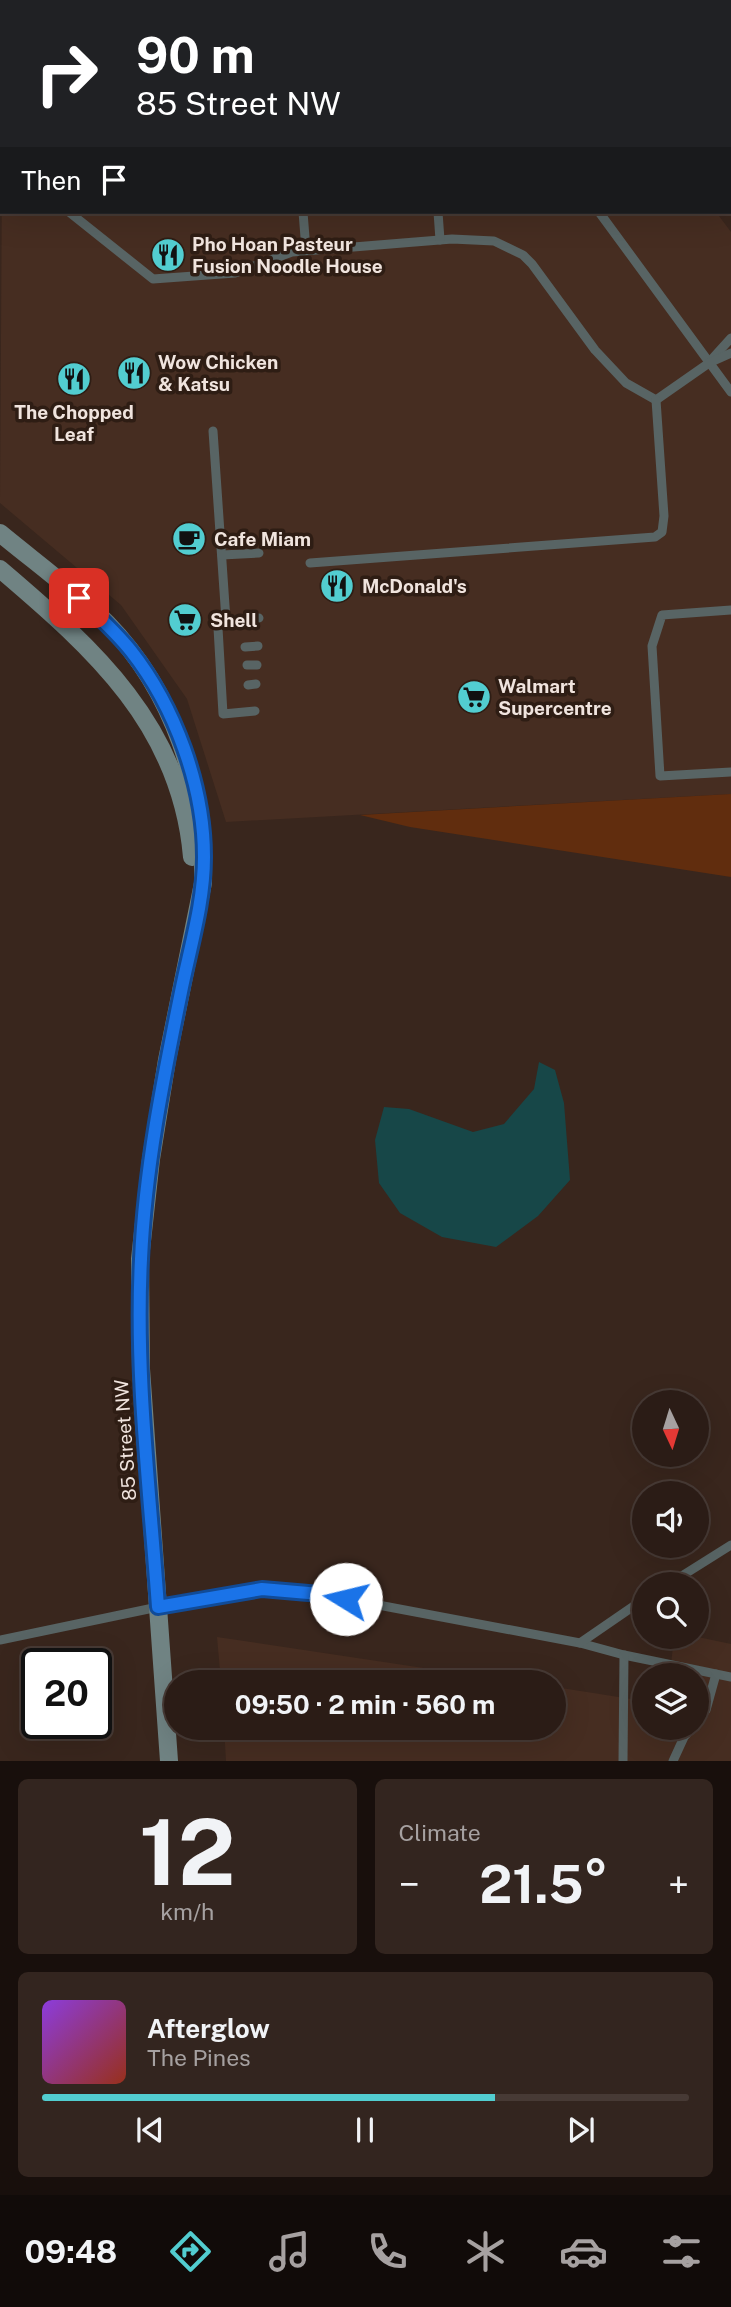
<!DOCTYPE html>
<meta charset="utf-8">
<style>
:root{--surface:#2b1c16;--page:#33251f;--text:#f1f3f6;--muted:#a6a1a1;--line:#473a35;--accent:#52cdd0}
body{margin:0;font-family:"Public Sans",sans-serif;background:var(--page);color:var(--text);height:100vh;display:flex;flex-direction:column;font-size:26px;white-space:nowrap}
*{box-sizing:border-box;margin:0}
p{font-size:23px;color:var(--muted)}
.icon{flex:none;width:38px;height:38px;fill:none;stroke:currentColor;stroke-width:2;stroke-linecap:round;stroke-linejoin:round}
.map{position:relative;height:1761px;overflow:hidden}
.drawer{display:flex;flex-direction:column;gap:18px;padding:18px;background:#180f0c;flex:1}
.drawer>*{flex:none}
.hud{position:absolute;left:0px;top:0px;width:732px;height:214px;box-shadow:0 7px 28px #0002,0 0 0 2px var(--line);background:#202124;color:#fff;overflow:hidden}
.needle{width:46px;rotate:176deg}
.tools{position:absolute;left:632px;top:1390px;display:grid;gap:14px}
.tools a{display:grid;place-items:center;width:77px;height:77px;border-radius:50%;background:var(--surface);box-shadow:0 7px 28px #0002,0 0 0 2px var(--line);font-size:35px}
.speed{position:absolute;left:21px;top:1648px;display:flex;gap:14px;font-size:35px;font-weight:700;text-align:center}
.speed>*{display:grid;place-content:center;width:91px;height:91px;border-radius:50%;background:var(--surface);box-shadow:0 7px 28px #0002,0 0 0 2px var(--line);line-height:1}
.speed .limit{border:4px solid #111;border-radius:10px;background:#fff;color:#111}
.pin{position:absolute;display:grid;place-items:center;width:60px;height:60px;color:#fff;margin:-30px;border-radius:14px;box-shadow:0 4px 10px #0006}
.me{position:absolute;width:77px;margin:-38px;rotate:279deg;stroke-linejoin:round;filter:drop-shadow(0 0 5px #0008)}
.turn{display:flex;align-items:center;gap:24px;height:147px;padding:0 21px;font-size:32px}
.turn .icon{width:91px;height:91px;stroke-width:2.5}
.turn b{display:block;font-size:49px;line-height:60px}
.then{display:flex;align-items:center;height:66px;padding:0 21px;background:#0003;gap:14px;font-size:26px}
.big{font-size:52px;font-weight:700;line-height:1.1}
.drawer .card{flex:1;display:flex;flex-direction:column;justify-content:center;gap:10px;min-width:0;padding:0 24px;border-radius:10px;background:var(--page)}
.drawer .dial{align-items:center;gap:0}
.dial b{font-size:91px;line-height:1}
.song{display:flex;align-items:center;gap:21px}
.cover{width:84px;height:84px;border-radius:10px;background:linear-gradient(135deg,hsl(270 70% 55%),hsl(10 70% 35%))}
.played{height:7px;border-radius:4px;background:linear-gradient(90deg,var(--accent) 70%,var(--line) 70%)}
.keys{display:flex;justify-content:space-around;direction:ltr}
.heat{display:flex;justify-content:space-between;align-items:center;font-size:38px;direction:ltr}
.drawer .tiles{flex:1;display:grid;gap:18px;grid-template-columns:1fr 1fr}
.card:last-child{grid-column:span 2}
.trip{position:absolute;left:164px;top:1670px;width:402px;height:70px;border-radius:35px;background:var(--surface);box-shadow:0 7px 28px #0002,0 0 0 2px var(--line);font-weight:700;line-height:70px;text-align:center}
.tab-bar{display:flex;height:112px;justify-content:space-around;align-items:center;background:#110b09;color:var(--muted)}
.tab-bar .icon{width:49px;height:49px}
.tab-bar .on{color:var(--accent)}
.tab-bar b{font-size:32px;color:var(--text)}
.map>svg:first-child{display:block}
.built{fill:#462d21}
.green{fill:#612d0e}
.water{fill:#174748}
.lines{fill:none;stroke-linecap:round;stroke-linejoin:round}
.lane{stroke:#586464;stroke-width:9}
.street{stroke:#586464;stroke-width:18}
.secondary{stroke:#708383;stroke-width:18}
.route-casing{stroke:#114b97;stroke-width:18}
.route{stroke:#1a73e8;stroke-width:12}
.labels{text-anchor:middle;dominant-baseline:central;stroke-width:7;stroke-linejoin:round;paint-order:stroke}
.poi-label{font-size:19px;font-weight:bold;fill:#f0e4de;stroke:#2e1d14;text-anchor:start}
.street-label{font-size:19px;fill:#f0e4de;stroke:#2e1d14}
</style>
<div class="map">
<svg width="731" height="1761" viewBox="0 0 731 1761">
<rect width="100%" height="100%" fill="#39261d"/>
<!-- built -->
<g class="built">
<path d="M 0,0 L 50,0 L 2,2 L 0,58 Z"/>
<path d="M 166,0 L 553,0 L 555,2 L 165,2 Z"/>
<path d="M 2,169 L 2,212 L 716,212 L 731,232 L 731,794 L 226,822 L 187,699 L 121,605 L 0,503 Z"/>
<path d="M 674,1636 L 693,1636 L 731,1644 L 731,1761 L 226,1761 L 224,1727 L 555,1727 L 555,1687 L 644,1701 L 644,1727 L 696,1727 L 696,1675 L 670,1675 Z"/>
<path d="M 217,1637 L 517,1682 L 221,1682 Z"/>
</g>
<!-- green -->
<path class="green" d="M 731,794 L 731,877 L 410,827 L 360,815 Z"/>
<!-- water -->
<path class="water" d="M 539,1062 L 555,1070 L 564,1103 L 570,1180 L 538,1216 L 496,1247 L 442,1237 L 400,1213 L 379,1183 L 375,1140 L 384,1107 L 409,1109 L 473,1132 L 504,1124 L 534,1089 Z"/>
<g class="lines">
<!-- lane -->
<g class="lane">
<path d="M 290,0 L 290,2"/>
<path d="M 521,2 L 524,0"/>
<path d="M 0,151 L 2,152"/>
<path d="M 69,212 L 153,279 L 235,273 L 292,252 L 452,239 L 494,241 L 523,255 L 532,264 L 595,350 L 626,383 L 656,400"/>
<path d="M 303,212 L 306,250"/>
<path d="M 438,212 L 440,240"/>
<path d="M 599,212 L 731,392"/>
<path d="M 712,359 L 731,338"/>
<path d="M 656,400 L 709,363 L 731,353"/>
<path d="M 213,431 L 226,620 L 259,618"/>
<path d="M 222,555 L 259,553"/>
<path d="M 310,563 L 655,537 L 662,532 L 664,516 L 656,400"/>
<path d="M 731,610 L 662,615 L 652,646 L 660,776 L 731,772"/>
<path d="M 226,620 L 218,628 L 223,714 L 255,711"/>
<path d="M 245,647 L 258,646"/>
<path d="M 247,665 L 257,665"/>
<path d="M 248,685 L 256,684"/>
<path d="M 669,1584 L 731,1545"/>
<path d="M 0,1640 L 158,1607 L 262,1589 L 320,1594 L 580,1643 L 624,1655 L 731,1677"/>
<path d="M 580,1643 L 644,1599"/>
<path d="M 696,1723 L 706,1710 L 716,1674"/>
<path d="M 623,1761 L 624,1655"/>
<path d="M 673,1761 L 684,1737 L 693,1727"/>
</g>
<!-- street -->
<g class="street">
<path d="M 694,0 L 695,2"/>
<path d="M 730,51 L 731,52"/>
</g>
<!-- secondary -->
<g class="secondary">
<path d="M 582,0 L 583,2"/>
<path d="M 627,0 L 628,2"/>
<path d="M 73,2 L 74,0"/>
<path d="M 123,2 L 124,0"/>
<path d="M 0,88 L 2,85"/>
<path d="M 0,137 L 2,135"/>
<path d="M 730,140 L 731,142"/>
<path d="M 730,193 L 731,195"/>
<path d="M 0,533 C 35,562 74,590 107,623 C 174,692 205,788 203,883 L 167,1060 L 151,1159 L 140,1259 L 141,1369 L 169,1761"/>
<path d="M 0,569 C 94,649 181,726 192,857"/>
</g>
</g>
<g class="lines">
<!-- route casing -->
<g class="route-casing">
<path id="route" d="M 79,598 C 97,615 115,631 131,651 C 175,707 204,786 204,857 C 204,903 190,947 181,992 C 163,1080 145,1169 141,1259 C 135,1375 150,1492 158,1607 L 262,1589 L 320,1594 L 346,1599"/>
</g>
<!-- route -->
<use href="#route" class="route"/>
</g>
<!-- icons -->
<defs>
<g id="restaurant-disc" transform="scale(1.75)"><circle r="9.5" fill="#52cdd0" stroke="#2e1d14"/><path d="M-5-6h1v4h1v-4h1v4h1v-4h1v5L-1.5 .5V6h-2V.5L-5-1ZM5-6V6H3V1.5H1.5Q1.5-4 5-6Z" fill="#111"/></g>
<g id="cafe-disc" transform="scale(1.75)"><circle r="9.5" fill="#52cdd0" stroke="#2e1d14"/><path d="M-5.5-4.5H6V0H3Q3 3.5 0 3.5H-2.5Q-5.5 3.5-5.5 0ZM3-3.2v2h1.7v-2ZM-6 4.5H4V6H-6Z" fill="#111"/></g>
<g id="supermarket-disc" transform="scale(1.75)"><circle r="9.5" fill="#52cdd0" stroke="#2e1d14"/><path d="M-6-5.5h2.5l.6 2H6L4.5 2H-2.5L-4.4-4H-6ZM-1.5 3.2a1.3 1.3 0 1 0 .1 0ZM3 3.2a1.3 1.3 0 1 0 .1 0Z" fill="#111"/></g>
</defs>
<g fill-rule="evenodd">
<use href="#restaurant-disc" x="168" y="255"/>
<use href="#restaurant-disc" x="134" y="373"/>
<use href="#restaurant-disc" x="74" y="379"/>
<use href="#cafe-disc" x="189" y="539"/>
<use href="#restaurant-disc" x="337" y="586"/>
<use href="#supermarket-disc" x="185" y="620"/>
<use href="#supermarket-disc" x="474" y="697"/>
</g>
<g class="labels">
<!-- poi labels -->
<g class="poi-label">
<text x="192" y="244">Pho Hoan Pasteur<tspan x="192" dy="22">Fusion Noodle House</tspan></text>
<text x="158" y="362">Wow Chicken<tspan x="158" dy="22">&amp; Katsu</tspan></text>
<text x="74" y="412" text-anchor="middle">The Chopped<tspan x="74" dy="22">Leaf</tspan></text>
<text x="214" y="539">Cafe Miam</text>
<text x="362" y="586">McDonald's</text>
<text x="210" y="620">Shell</text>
<text x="498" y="686">Walmart<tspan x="498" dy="22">Supercentre</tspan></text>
</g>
<!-- street labels -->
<g class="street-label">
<text transform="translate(125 1440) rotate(-94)">85 Street NW</text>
</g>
</g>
</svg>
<div class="tools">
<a><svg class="needle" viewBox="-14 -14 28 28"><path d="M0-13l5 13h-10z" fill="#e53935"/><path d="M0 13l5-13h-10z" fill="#a6a1a1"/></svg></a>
<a><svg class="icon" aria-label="sound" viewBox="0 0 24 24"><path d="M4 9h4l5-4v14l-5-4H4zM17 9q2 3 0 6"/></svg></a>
<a><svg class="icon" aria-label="search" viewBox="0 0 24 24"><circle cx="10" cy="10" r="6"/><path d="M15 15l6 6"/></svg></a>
<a><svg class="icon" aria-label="layers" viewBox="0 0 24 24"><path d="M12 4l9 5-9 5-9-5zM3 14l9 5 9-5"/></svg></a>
</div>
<div class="speed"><div class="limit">20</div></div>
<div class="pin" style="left:79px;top:598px;background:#d93025"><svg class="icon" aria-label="arrive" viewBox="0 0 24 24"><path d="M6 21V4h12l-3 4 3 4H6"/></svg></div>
<svg class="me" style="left:346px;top:1599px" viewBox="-20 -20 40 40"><circle r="19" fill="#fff"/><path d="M0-13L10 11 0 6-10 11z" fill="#1a73e8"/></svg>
<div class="trip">09:50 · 2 min · 560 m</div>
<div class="hud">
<div class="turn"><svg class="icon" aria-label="right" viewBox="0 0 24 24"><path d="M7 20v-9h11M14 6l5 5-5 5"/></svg><div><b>90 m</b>85 Street NW</div></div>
<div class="then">Then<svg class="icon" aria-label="arrive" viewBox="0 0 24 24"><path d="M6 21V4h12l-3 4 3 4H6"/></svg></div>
</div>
</div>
<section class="drawer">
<div class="tiles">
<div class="card dial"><b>12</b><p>km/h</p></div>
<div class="card"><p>Climate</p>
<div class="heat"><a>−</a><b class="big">21.5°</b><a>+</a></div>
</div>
<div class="card">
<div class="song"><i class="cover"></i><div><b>Afterglow</b><p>The Pines</p></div></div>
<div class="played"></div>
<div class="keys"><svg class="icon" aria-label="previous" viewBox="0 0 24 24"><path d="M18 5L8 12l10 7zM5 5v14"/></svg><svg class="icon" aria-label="pause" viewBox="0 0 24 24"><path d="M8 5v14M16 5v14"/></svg><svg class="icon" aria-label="next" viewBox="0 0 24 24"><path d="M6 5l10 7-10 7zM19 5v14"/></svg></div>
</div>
</div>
</section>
<nav class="tab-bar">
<b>09:48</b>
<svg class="icon on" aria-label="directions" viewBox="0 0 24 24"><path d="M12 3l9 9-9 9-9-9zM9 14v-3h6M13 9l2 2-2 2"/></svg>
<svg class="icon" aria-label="music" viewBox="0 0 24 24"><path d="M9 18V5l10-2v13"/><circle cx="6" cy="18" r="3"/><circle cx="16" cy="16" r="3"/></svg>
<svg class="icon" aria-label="phone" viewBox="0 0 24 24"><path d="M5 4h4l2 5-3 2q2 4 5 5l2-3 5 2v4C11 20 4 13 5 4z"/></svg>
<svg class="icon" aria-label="climate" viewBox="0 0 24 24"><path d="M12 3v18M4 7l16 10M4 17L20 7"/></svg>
<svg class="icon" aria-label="car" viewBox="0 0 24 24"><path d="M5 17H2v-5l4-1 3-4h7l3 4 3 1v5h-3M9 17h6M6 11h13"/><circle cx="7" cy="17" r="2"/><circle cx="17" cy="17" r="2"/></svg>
<svg class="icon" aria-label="filters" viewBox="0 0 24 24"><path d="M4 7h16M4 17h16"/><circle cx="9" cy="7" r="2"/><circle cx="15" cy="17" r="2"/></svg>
</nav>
